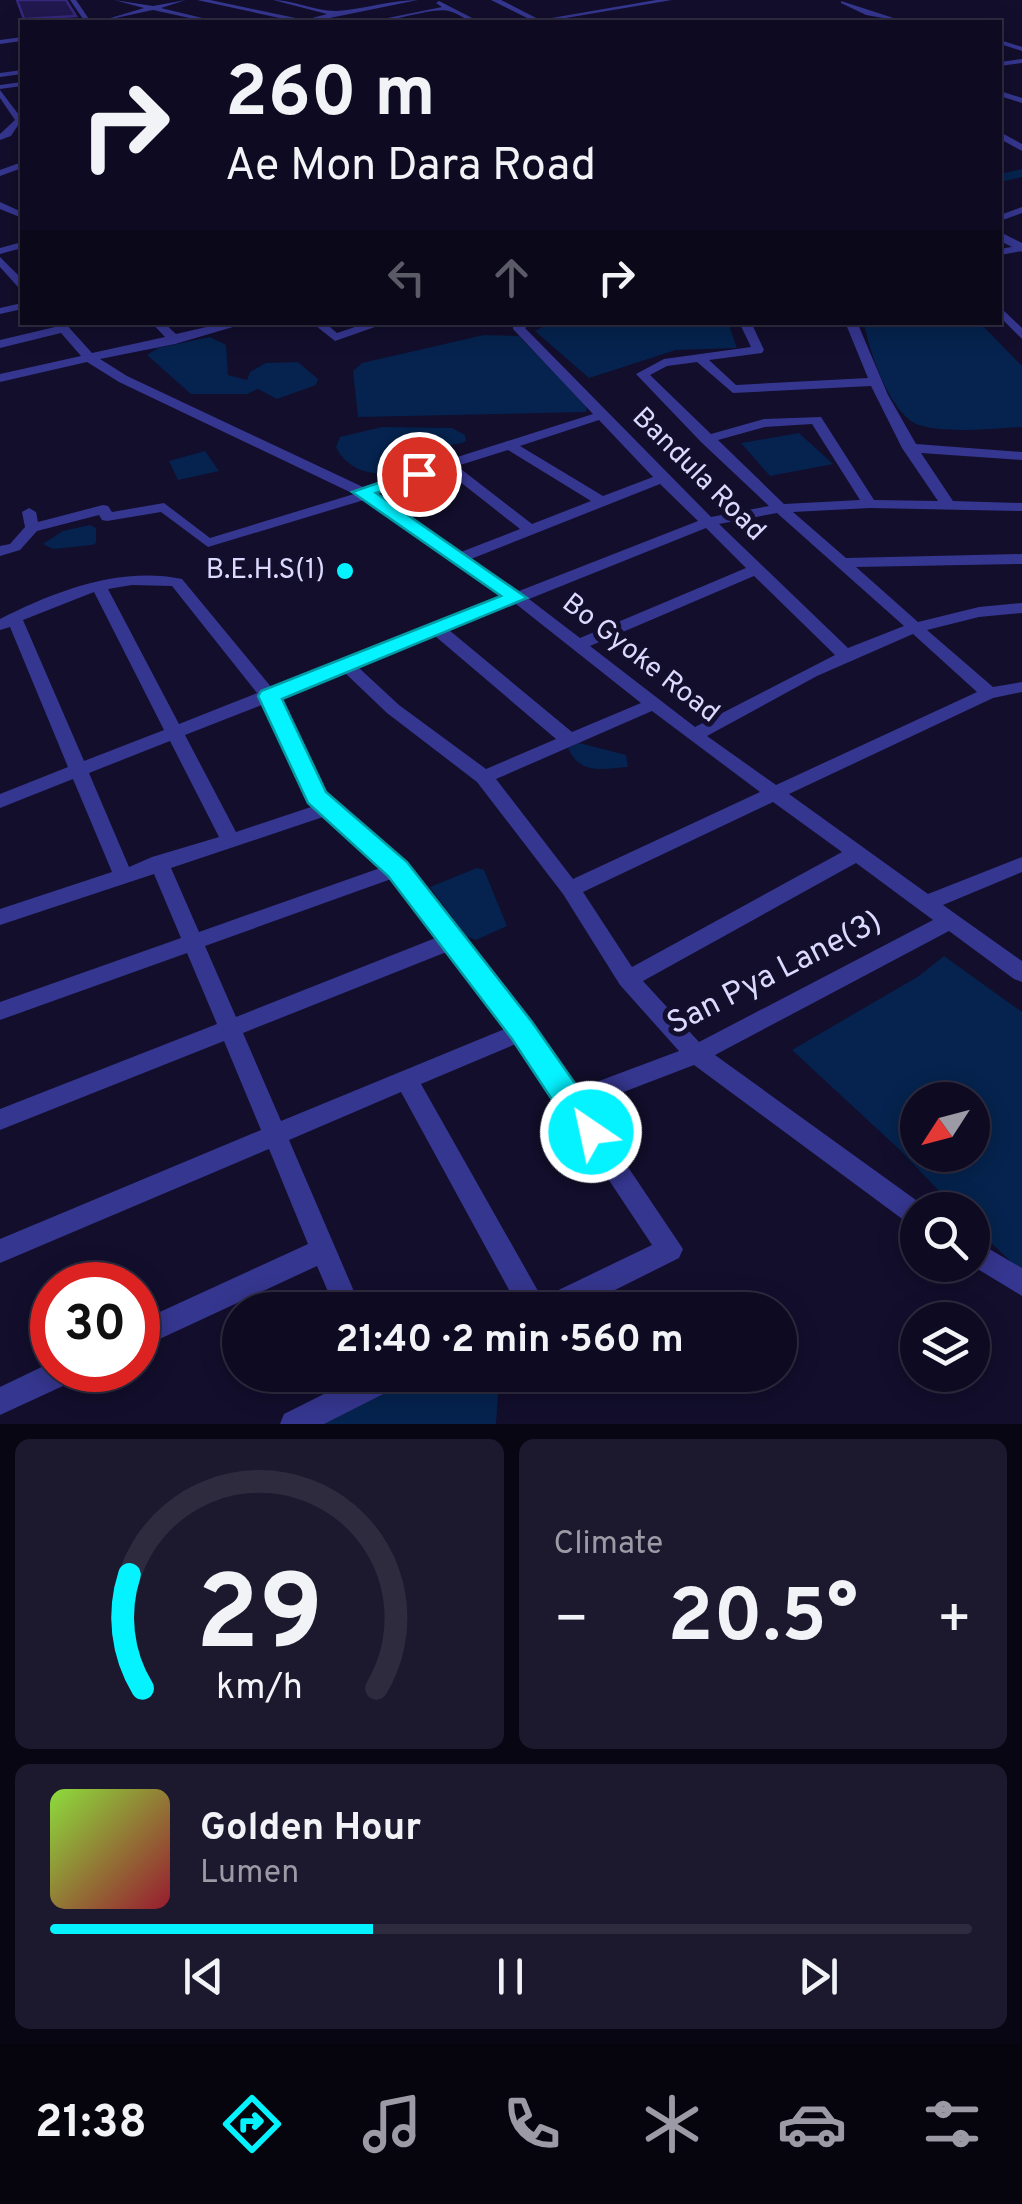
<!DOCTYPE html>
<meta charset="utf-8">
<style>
:root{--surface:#0e0a21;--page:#1c182e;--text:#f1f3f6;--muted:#9b9aa5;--line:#2e2b3f;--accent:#05f2ff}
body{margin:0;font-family:Overpass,sans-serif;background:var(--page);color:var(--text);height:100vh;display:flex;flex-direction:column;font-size:38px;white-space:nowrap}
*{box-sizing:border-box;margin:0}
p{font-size:32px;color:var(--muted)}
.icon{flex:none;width:55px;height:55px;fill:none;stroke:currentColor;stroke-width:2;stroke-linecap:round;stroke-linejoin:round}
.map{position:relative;height:1424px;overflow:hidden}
.sheet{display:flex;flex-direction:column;gap:15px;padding:15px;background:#080612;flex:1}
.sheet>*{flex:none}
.guide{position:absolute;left:20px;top:20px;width:982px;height:305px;border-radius:0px;box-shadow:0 5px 25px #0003,0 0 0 2px var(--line);background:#0e0a21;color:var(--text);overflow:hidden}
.needle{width:65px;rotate:234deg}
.fabs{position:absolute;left:900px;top:1082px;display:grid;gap:20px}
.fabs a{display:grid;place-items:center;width:90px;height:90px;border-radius:50%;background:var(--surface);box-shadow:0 5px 25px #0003,0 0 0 2px var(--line);font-size:50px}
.speed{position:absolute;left:30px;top:1262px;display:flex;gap:20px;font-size:50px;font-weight:700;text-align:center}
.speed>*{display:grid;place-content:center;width:130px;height:130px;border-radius:50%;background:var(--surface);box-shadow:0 5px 25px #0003,0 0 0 2px var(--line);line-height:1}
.speed .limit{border:15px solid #d22;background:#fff;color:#111}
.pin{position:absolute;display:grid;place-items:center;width:85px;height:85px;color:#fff;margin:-42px;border:5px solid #fff;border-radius:50%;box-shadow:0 2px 10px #0007}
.me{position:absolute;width:110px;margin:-55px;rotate:326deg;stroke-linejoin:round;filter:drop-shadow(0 0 8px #0008)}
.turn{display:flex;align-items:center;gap:35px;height:210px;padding:0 40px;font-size:45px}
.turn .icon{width:130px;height:130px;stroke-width:2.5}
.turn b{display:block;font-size:70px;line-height:85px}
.lanes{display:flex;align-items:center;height:95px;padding:0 40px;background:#0003;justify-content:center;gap:50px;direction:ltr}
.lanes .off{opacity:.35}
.big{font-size:75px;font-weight:700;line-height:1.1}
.sheet .card{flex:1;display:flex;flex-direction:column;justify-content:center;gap:15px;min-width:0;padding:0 35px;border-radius:15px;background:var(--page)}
.sheet .dial{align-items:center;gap:0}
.dial svg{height:260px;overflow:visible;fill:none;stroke:var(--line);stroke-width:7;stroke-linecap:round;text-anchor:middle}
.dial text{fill:var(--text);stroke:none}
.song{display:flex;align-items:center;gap:30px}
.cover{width:120px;height:120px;border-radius:15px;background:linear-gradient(135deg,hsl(90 70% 55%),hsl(350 70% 35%))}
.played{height:10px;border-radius:5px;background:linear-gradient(90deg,var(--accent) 35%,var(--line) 35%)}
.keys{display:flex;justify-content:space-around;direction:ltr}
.heat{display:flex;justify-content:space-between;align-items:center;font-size:55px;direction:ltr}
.sheet .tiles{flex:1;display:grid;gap:15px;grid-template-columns:1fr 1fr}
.card:last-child{grid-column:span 2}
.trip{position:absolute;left:222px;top:1292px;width:575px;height:100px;border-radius:50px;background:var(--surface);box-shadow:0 5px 25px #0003,0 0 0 2px var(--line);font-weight:700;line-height:100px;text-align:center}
.menu{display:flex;height:160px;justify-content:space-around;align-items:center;background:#06040d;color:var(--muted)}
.menu .icon{width:70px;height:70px}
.menu .on{color:var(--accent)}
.menu b{font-size:45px;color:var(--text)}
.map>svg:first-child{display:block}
.water{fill:#05234e;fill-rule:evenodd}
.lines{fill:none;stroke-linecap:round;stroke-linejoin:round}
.river{fill:#05234e;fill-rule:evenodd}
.building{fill:#21184f;stroke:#35287d;stroke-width:2.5}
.minor{fill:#35368f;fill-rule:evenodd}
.tertiary{fill:#35368f;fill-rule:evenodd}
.route{fill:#05f2ff;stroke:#039da6;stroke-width:2.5}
.poi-dot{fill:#05f2ff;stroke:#120e2c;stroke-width:4}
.labels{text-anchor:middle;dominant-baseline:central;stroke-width:10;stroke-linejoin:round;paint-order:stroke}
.street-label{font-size:28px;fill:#dcd9ff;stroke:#120e2c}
.poi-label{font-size:28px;fill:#dcd9ff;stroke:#120e2c;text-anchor:end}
.near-street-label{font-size:32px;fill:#dcd9ff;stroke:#120e2c}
</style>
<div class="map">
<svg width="1022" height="1424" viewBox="0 0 1022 1424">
<rect width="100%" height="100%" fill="#120e2c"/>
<!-- water -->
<g class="water">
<path d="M 550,323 L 728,323 L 737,348 L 676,350 L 589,378 L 535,331 Z"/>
<path d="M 864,323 L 980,323 L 1022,366 L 1022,427 C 994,428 945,434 919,425 C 890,415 869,350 864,323 Z"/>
<path d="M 484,335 L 519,336 L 587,406 L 586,412 L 358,417 L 353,371 L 362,363 Z"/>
<path d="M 210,337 L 226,345 L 228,375 L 247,380 L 250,372 L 266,363 L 298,362 L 318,379 L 316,385 L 277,399 L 258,389 L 247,394 L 191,394 L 147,355 L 158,348 Z"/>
<path d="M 382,427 L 452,428 L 465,435 L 466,441 C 456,446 446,444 436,448 C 427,452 426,461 419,464 C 390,479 351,478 336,447 L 340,437 Z"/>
<path d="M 799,433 L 833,464 L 770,476 L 741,443 Z"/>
<path d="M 205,451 L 219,471 L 178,480 L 169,461 Z"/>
<path d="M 90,525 L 96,528 L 96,543 L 92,545 L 53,549 L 43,544 L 63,531 Z"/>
<path d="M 579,743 L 626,755 L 628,767 C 602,769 580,775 568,748 Z"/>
<path d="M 477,868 L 484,870 L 507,926 L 476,940 L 466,936 L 430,887 Z"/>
<path d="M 944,956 L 1022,1012 L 1022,1272 L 973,1226 L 972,1210 L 957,1210 L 900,1150 L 792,1050 L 919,976 ZM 918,1100 L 972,1100 L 972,1155 L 918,1155 Z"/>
<path d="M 419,1375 L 489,1375 L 498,1394 L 496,1424 L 312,1424 Z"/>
</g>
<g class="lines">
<!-- river -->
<path class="river" d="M 1022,169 L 1022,177 L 1000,182 L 1000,174 Z"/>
</g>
<!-- building -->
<path class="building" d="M 17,0 L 66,0 L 76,16 L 24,19 Z"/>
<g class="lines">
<!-- minor -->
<g class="minor">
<path d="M 70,0 L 76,0 L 91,22 L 85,22 Z"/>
<path d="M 114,0 L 153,6 L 186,0 L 161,8 L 219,22 L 208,22 L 153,10 L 97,22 L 144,8 Z"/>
<path d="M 197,0 L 210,0 L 305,20 L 327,14 L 273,0 C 294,0 317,12 337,11 C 364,9 391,0 418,0 L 310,22 L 298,22 Z"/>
<path d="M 656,0 L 672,0 L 542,22 L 534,21 Z"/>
<path d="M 439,1 L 480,22 C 467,23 461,14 449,11 C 432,7 391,23 368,22 L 442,7 L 436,3 Z"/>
<path d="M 841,1 L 906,22 L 866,15 L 841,3 Z"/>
<path d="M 22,37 L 22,41 L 0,44 L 0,40 Z"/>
<path d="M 1000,40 L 1022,47 L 1022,51 L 1000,44 Z"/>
<path d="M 1022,59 L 1022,63 L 1000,66 L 1000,62 Z"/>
<path d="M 22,70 L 22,74 L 0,77 L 0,73 Z"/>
<path d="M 22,82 L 22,86 L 0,89 L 0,85 Z"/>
<path d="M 0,90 L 22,119 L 11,136 L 0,140 L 0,134 L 15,120 L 0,98 Z"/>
<path d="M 1000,91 L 1022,98 L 1022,103 L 1000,96 Z"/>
<path d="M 1000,132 L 1022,144 L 1022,151 L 1000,139 Z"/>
<path d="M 22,162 L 22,168 L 0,176 L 0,170 Z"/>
<path d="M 0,202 L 22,212 L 22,218 L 0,209 Z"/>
<path d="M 1022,207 L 1022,213 L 1000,221 L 1000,215 Z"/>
<path d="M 22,242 L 22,248 L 0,254 L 0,248 Z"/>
<path d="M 1022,245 L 1022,251 L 1000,255 L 1000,249 Z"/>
<path d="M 0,257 L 22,279 L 22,288 L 18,287 L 0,267 Z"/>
<path d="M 22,303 L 22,309 L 0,314 L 0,308 Z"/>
<path d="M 1000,307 L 1022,328 L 1022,339 L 1000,317 Z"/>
<path d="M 52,322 L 64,322 L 92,353 L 165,337 L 151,322 L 163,322 L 176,334 L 228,322 L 250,322 L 175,344 L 100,359 L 127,376 L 363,487 L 593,414 L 513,329 L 513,325 L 534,322 L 525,328 L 711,517 L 769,506 L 701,442 L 636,374 L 664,359 L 751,347 L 739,322 L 751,322 L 764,350 L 762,353 L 709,360 L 736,385 L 868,378 L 845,322 L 857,322 L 888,395 L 916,444 L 1022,452 L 1022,460 L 921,453 L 953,501 L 1022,503 L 1022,511 L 870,508 L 793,512 L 846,558 L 1022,554 L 1022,564 L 856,567 L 918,622 L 979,607 L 1022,603 L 1022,613 L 979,617 L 927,630 L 993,687 L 1022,682 L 1022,692 L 993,698 L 789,794 L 928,894 L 1022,857 L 1022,872 L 943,905 L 1022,961 L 1022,982 L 1014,979 L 949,931 L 715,1055 L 927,1208 L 928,1210 L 918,1210 L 918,1228 L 909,1224 L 694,1065 L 587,1106 L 683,1249 L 679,1258 L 575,1310 L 520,1310 L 401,1092 L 289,1140 L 362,1310 L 336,1310 L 317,1266 L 138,1349 L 138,1322 L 308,1244 L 269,1149 L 0,1263 L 0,1239 L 261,1130 L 224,1041 L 0,1130 L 0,1109 L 217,1024 L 187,953 L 0,1020 L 0,1002 L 181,938 L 154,874 L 0,925 L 0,909 L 112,872 L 73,779 L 0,808 L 0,794 L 68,767 L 10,627 L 0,630 L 0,619 C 55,591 120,566 182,579 L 272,688 L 506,596 L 364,500 L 208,547 L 161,512 L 107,521 L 102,520 L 99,515 L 37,531 L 20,550 L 0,556 L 0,546 L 10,544 L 25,527 L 22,512 L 29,508 L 36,512 L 38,522 L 103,505 L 108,506 L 112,512 L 164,503 L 210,538 L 354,494 L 119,382 L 87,362 L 0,382 L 0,374 L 81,356 L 61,333 L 0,348 L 0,340 L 55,327 ZM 697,362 L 733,393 L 871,386 L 902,448 L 938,501 L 874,500 L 821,417 L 764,419 L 711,434 L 650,375 L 667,366 ZM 599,420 L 653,477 L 603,496 L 520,446 ZM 812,424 L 860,500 L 784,504 L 718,440 L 765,427 ZM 508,450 L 591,501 L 532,524 L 457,466 ZM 445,470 L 520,529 L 461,552 L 373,493 ZM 660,484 L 698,521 L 519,591 L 471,559 ZM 777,513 L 904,626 L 848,648 L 719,524 ZM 706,528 L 746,568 L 580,638 L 529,599 ZM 754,576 L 835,655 L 695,727 L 590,646 ZM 132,585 L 172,586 L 257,693 L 179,724 L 108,589 ZM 94,592 L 164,730 L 84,761 L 23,620 ZM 516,604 L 641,703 L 572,732 L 449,630 ZM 913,634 L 977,692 L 776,785 L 707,736 L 817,676 ZM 435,636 L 556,739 L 486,769 L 399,705 L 358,667 ZM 344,672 L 387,713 L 477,782 L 563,894 L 620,985 L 679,1051 L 575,1090 L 530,1024 L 405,864 L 324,793 L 279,698 ZM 264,704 L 307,797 L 314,806 L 236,832 L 185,735 ZM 652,711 L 760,792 L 573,879 L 496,779 ZM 170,741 L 219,837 L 152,857 L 129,867 L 89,773 ZM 773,802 L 842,852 L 632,967 L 583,892 ZM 326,816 L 383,867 L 199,932 L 171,868 ZM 856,863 L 933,920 L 699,1042 L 643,981 ZM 394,878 L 438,937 L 236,1017 L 205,946 ZM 449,951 L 507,1028 L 281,1121 L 243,1033 ZM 518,1043 L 652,1245 L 542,1298 L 421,1084 Z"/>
<path d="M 311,322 L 324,322 L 337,333 L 370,322 L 389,322 L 335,341 Z"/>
<path d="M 972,1239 L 1022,1268 L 1022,1296 L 971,1265 Z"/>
<path d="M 52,1362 L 52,1370 L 80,1370 L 76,1380 L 0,1415 L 0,1387 Z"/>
<path d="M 362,1375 L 405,1375 L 401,1385 L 324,1424 L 280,1424 L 284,1414 Z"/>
</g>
<!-- tertiary -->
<g class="tertiary">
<path d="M 491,0 L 501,0 L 544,22 L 535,22 Z"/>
<path d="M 1000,232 L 1022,243 L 1022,252 L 1000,241 Z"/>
</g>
</g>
<!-- route -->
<path class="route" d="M 419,469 L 425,470 L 425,478 L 376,493 L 527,598 L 282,699 L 326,792 L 407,862 L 532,1022 L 602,1122 L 606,1132 L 602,1142 L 591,1146 L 580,1142 L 512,1039 L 388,876 L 308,803 L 258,696 L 261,691 L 501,596 L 352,492 Z"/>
<!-- markers -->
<circle class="poi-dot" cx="345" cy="571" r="10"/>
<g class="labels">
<!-- street labels -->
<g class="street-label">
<text transform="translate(698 475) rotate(45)">Bandula Road</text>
<text transform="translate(640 659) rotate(38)">Bo Gyoke Road</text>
</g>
<!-- poi labels -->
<g class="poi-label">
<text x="325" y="571">B.E.H.S(1)</text>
</g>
<!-- near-street labels -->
<g class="near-street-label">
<text transform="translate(775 974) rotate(-27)">San Pya Lane(3)</text>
</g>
</g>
</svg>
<div class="fabs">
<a><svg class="needle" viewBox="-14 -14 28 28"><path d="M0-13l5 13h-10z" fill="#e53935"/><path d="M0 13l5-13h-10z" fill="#9b9aa5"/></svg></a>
<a><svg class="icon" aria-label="search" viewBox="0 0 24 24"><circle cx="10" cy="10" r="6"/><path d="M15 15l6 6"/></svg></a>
<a><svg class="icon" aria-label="layers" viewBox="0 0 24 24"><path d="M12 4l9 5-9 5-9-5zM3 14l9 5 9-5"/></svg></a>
</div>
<div class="speed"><div class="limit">30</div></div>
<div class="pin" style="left:419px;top:474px;background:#d93025"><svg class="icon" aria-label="arrive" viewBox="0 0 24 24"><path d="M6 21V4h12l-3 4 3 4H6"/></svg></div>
<svg class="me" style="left:591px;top:1132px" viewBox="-20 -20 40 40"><circle r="17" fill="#05f2ff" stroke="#fff" stroke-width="3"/><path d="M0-11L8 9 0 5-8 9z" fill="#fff"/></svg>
<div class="trip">21:40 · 2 min · 560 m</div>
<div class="guide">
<div class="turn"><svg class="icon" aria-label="right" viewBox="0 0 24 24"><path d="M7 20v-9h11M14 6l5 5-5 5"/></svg><div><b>260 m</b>Ae Mon Dara Road</div></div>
<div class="lanes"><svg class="icon off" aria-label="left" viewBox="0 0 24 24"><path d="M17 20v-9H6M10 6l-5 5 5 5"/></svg><svg class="icon off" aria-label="ahead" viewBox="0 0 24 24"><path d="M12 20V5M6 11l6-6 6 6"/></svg><svg class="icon" aria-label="right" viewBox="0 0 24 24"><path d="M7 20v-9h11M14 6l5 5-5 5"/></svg></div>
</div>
</div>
<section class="sheet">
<div class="tiles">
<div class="card dial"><svg viewBox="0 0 100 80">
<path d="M14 69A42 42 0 1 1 86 69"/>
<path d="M14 69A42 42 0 0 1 10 34" stroke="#05f2ff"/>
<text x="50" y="56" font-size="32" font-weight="700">29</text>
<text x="50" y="72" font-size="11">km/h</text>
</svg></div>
<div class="card"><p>Climate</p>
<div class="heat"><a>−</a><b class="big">20.5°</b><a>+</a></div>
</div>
<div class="card">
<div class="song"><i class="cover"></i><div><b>Golden Hour</b><p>Lumen</p></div></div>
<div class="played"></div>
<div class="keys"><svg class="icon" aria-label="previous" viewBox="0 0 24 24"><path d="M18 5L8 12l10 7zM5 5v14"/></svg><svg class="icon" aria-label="pause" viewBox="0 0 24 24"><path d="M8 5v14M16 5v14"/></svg><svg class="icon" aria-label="next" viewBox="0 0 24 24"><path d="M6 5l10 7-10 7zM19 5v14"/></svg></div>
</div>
</div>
</section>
<nav class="menu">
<b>21:38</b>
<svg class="icon on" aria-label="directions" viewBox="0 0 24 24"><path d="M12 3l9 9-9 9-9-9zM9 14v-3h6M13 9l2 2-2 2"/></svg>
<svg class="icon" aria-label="music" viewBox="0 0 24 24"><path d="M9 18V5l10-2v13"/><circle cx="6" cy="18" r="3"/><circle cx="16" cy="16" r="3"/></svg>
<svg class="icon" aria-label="phone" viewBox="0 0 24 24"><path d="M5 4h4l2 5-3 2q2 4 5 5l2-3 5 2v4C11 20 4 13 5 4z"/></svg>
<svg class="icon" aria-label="climate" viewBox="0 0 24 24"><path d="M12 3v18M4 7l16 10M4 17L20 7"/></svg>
<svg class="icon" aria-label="car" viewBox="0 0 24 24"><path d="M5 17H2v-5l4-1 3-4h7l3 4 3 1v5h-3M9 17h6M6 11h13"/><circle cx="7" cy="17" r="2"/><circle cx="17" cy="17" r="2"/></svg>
<svg class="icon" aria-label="filters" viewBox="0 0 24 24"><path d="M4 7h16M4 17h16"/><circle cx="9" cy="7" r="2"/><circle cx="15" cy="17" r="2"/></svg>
</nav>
